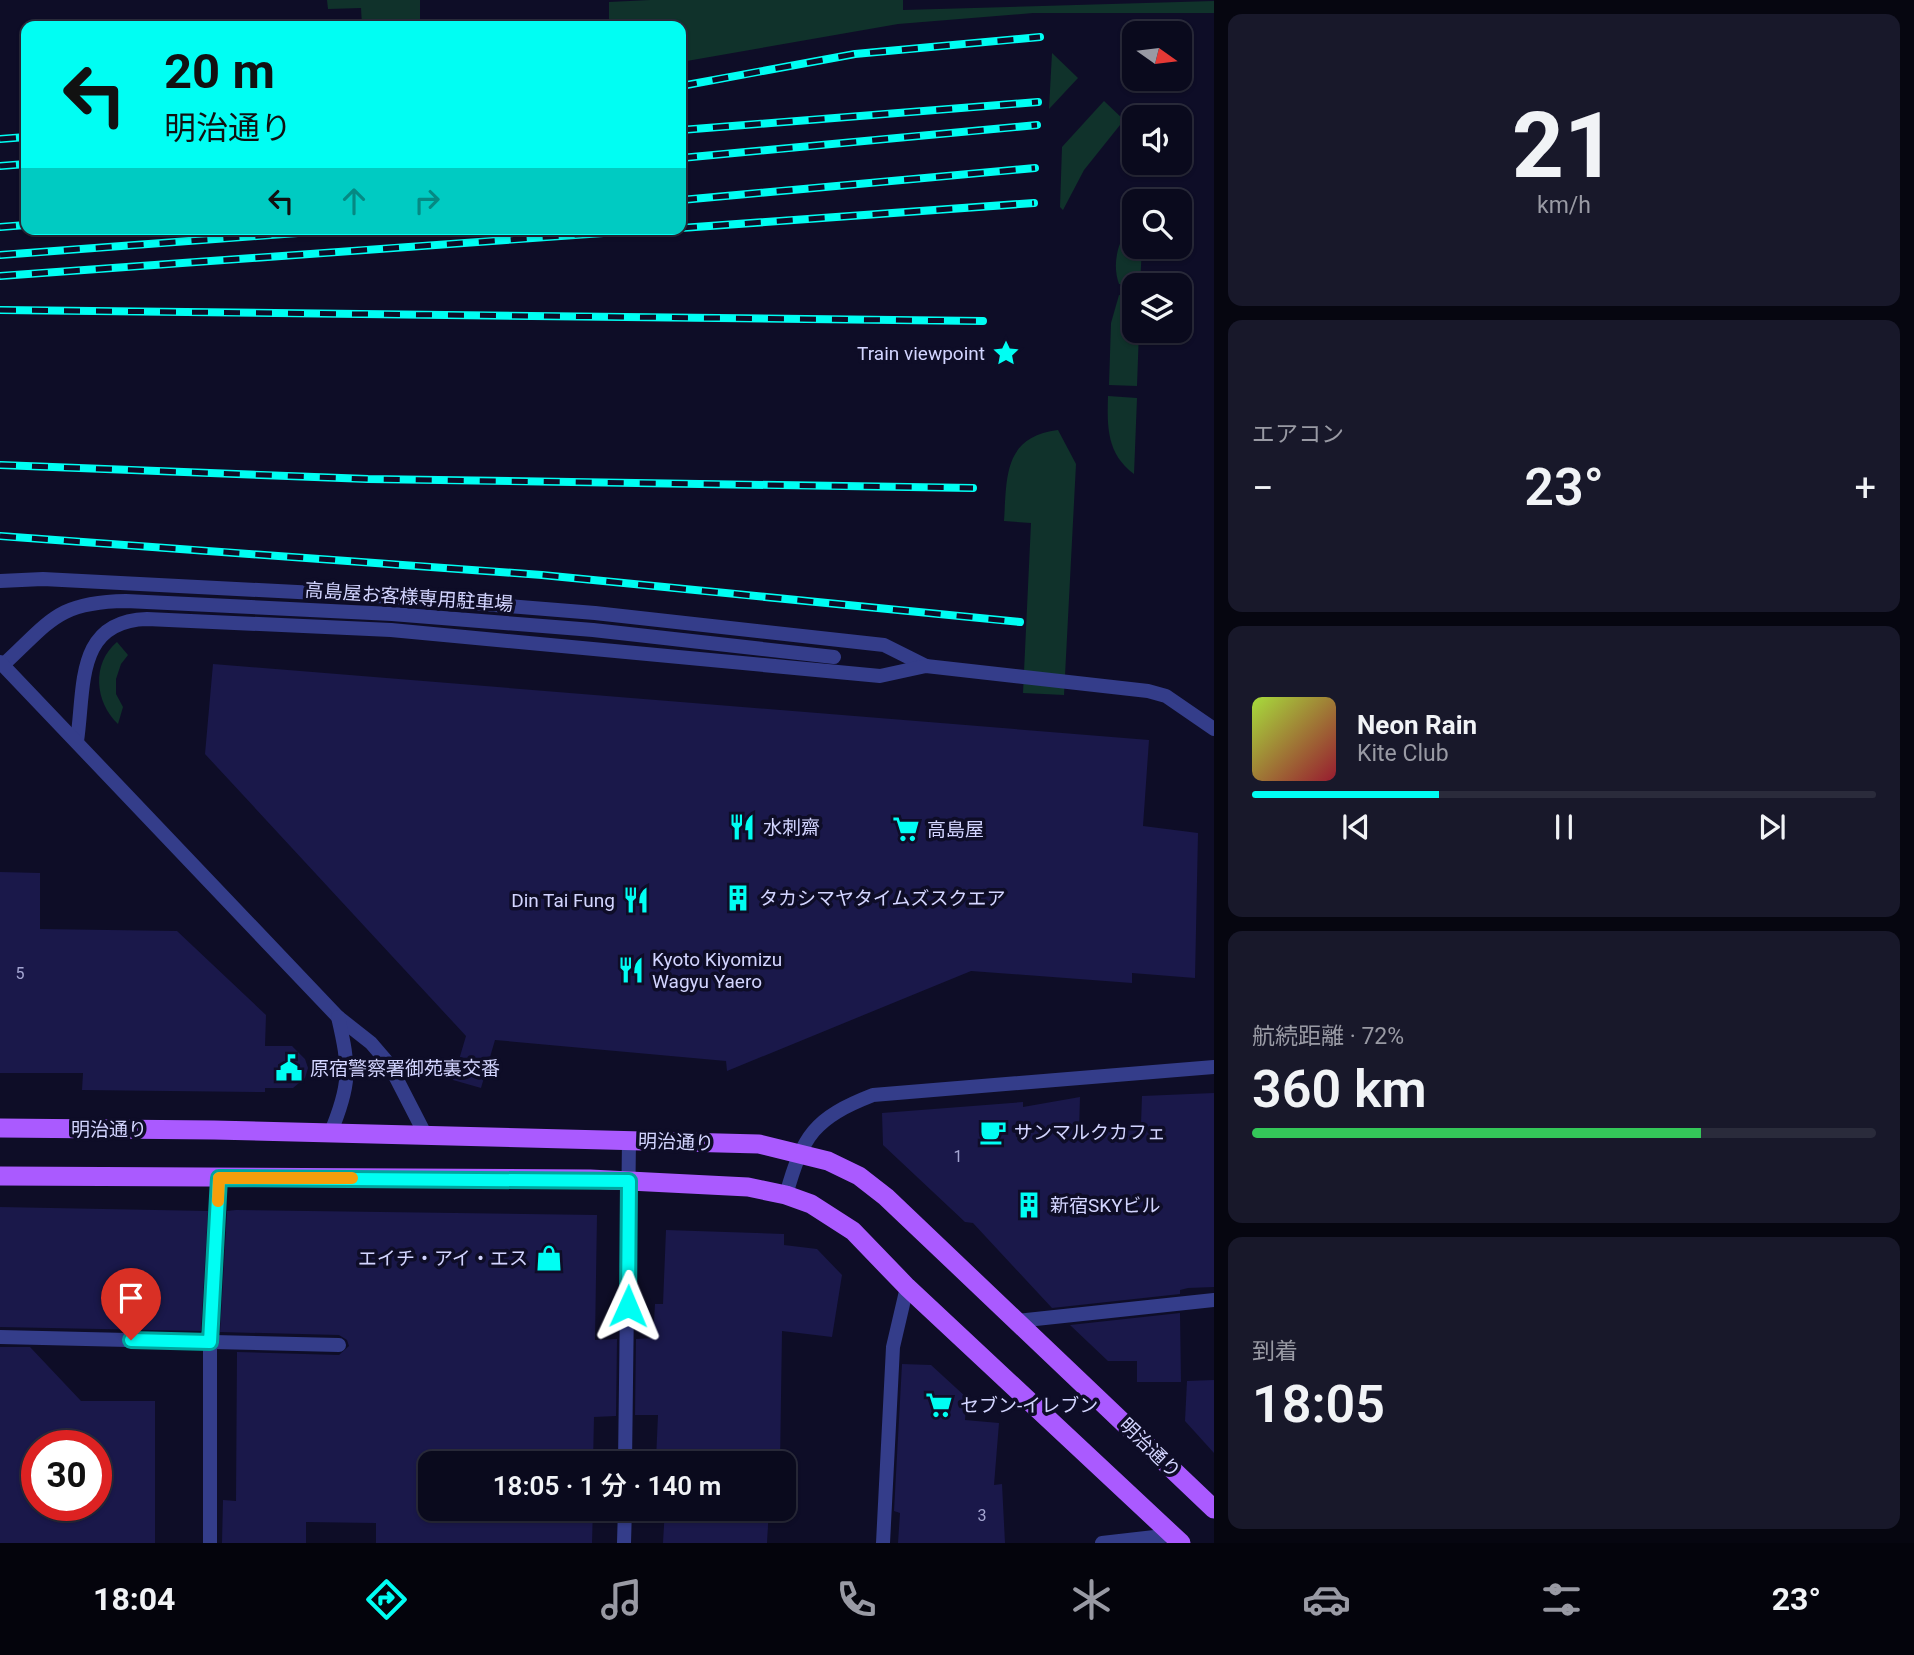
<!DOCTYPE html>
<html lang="ja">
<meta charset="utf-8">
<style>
:root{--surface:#0a0a1d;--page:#18182a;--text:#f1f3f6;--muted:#999aa4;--line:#2a2b3b;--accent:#00fef3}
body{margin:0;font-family:Roboto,"Noto Sans JP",sans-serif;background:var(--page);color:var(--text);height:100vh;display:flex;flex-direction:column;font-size:26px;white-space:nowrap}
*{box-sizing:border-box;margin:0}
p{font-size:23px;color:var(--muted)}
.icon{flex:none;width:38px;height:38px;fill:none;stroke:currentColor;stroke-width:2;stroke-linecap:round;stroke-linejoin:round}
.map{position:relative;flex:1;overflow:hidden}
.details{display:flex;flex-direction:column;gap:14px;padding:14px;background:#060610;width:700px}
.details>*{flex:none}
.top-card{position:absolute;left:21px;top:21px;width:665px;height:214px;border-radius:14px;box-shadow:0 2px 5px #0004,0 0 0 2px var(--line);background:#00fef3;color:#111;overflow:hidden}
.needle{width:46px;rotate:104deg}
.buttons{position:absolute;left:1122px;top:21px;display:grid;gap:14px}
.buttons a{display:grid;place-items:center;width:70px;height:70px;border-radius:14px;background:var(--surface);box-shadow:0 2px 5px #0004,0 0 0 2px var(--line);font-size:35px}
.speed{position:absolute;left:21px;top:1430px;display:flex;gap:14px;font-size:35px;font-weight:700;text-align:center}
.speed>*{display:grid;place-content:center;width:91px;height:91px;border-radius:50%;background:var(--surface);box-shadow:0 2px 5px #0004,0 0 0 2px var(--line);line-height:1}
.speed .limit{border:10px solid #d22;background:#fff;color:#111}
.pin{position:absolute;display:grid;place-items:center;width:60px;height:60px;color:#fff;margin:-72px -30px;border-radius:50% 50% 50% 0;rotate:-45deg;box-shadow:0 0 7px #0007}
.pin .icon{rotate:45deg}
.me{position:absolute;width:77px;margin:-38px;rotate:1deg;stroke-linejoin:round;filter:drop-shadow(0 0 5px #0008)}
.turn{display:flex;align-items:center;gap:24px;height:147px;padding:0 28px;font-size:32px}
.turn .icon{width:91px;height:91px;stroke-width:2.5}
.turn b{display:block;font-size:49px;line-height:60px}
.lanes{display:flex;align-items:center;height:66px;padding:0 28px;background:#0003;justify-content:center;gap:35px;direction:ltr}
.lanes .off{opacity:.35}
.big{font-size:52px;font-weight:600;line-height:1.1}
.details .tile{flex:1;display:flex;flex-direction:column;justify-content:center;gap:10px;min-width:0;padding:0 24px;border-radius:14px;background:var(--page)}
.details .dial{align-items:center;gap:0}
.dial b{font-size:91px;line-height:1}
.song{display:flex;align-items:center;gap:21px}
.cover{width:84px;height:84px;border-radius:10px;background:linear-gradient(135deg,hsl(80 70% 55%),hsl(350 70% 35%))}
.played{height:7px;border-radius:4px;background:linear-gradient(90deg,var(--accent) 30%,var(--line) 30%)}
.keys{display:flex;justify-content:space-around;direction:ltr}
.heat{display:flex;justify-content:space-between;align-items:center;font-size:38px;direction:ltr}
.charge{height:10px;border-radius:5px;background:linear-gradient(90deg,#34c759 72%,var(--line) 0)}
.trip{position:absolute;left:418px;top:1451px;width:378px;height:70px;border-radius:14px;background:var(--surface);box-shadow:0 2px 5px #0004,0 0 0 2px var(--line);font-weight:600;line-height:70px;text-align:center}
.tabs{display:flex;height:112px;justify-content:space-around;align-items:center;background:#04040c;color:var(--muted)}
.tabs .icon{width:49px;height:49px}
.tabs .current{color:var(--accent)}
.tabs b{font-size:32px;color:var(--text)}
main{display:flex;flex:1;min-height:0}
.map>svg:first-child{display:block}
.green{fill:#10322b}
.building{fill:#1a184a;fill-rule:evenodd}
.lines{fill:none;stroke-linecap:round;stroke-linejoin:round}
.service{stroke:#343d8a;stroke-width:14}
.minor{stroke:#343d8a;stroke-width:14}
.primary{stroke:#aa5aff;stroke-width:19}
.rail-casing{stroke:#00fef3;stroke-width:8}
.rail{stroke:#0e0d27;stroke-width:5;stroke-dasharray:16;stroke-linecap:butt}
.route-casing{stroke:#00a59e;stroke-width:18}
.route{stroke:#00fef3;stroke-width:12}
.slow{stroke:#f59e0b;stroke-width:12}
.labels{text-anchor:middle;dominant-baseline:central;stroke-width:7;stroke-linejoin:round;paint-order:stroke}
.number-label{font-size:16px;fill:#a5a6d2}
.poi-label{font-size:19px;fill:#d3d5ff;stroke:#0e0d27;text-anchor:start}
.street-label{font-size:19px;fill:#d3d5ff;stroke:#0e0d27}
</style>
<main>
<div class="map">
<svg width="1214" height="1543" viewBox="0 0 1214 1543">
<rect width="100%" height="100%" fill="#0e0d27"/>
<!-- green -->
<g class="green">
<path d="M 327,0 L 420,0 L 420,26 L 362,26 L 361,8 L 328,9 Z"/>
<path d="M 650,0 L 903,0 L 903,10 L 1214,1 L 1214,13 L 1033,13 L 898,24 L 681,62 L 681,26 L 609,26 L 609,2 Z"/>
<path d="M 1052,53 L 1078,78 L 1049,109 Z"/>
<path d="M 1104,101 L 1124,120 L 1084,170 L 1063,210 L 1060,207 L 1062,147 Z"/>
<path d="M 1134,219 L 1134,247 L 1142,247 L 1140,285 L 1119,284 C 1111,262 1119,238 1134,219 Z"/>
<path d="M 1119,295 L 1134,296 L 1134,331 L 1139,331 L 1137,386 L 1109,385 L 1111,323 Z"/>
<path d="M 1108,396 L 1137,398 L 1134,474 C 1107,454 1107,428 1108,396 Z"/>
<path d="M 1058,430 L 1076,464 L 1064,695 L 1023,693 L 1031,523 L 1004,521 C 1007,477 1003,437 1058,430 Z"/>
<path d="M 117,642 L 128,655 L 121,664 L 116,679 L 116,694 L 123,707 L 118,724 C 95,702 91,664 117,642 Z"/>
</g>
<!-- building -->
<g class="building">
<path d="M 213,664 L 1149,740 L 1143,826 L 1198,833 L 1195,978 L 1132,973 L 1132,983 L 971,971 L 727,1071 L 726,1061 L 495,1040 L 481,1088 L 453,1080 L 466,1036 L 205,754 Z"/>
<path d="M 0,872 L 40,873 L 40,929 L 177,931 L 266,1015 L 265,1046 L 292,1046 L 305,1059 L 308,1068 L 305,1078 L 293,1088 L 265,1088 L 265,1092 L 82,1090 L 83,1073 L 0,1073 Z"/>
<path d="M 1214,1093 L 1214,1287 L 1188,1288 L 1180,1290 L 1180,1294 L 1052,1308 L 973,1223 L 965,1222 L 883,1145 L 882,1113 L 1023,1102 L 1023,1107 L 1080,1097 L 1079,1131 L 1141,1124 L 1142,1096 Z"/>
<path d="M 0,1207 L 208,1211 L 201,1331 L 0,1327 Z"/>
<path d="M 236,1210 L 597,1215 L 595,1340 L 617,1339 L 616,1416 L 594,1417 L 593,1463 L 430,1463 L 430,1508 L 593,1508 L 592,1543 L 376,1543 L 376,1523 L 306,1522 L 306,1543 L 222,1543 L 223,1500 L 236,1501 L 237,1352 L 339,1355 L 349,1346 L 347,1340 L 339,1335 L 220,1332 L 227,1211 Z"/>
<path d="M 666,1230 L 784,1234 L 784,1245 L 817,1249 L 842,1275 L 832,1337 L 782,1331 L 780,1463 L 668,1463 L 656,1460 L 658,1415 L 635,1415 L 636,1339 L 653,1338 L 655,1304 L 663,1304 Z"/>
<path d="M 1180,1313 L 1181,1382 L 1137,1382 L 1137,1361 L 1108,1361 L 1070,1325 Z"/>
<path d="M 0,1347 L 30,1347 L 81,1401 L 155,1401 L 155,1543 L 0,1543 ZM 37,1446 L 96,1446 L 96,1505 L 37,1505 Z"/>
<path d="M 902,1364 L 931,1365 L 967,1398 L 965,1420 L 999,1423 L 994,1485 L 1002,1484 L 1005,1543 L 898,1543 L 900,1513 L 894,1511 Z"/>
<path d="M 1214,1380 L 1214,1453 L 1185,1421 L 1187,1381 Z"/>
<path d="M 665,1508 L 769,1508 L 767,1543 L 663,1543 Z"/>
</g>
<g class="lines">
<!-- service -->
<g class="service">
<path d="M 0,581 L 43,579 L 394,597 L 595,613 L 884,645 L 926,666"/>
<path d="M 3,665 C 51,621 57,602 126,601 L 392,614 L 593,630 L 834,657"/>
<path d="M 77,741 C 85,687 75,621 147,619 L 391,630 L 880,676 L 926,666 L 1148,691 L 1166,696 L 1214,729"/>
</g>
<!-- minor -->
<g class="minor">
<path d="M 0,662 L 338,1017 L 371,1043 L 389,1064 L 426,1136"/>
<path d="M 330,1134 C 351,1084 350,1069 338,1017"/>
<path d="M 786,1195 C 803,1135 814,1118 873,1095 L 1214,1067"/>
<path d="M 1017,1321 L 1214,1300"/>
<path d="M 0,1337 L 339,1345"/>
<path d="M 625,1463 L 629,1140"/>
<path d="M 210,1543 L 210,1342 L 219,1178"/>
<path d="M 624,1543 L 625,1508"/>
<path d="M 883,1543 L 893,1347 L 907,1287"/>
<path d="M 1102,1543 L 1172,1535"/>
</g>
<!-- primary -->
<g class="primary">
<path d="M 0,1128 L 214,1130 L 759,1144 L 828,1161 L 859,1176 L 886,1197 L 1214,1509"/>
<path d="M 0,1176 L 590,1179 L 748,1187 L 786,1195 L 811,1204 L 853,1231 L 907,1287 L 1181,1543"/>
</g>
<!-- rail casing -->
<g class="rail-casing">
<g id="rail">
<path d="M 681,86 L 855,54 L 1040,37"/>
<path d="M 681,130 L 1038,102"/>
<path d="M 0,139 L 26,137"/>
<path d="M 681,158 L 1037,125"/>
<path d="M 0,166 L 26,164"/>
<path d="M 681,200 L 1035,168"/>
<path d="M 0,227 L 26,225"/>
<path d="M 681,228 L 1034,203"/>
<path d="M 0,255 L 352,229"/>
<path d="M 0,276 L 660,229"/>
<path d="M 0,310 L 983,321"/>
<path d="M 0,465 L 368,479 L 973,488"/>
<path d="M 0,536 L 542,575 L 1020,622"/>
</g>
</g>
<!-- rail -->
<use href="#rail" class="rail"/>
</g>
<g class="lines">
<!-- route casing -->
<g class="route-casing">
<path id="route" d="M 131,1340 L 210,1342 L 219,1178 L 629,1181 L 628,1306"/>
</g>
<!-- route -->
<use href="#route" class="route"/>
<!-- slow -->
<path class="slow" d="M 218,1201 L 219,1178 L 352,1178"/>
</g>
<!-- icons -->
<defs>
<g id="sight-bare" transform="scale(2.1)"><path d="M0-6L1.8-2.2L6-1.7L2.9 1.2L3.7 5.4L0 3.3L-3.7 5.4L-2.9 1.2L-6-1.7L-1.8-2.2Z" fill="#00fef3" stroke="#0e0d27" stroke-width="2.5" paint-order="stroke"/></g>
<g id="restaurant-bare" transform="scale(2.1)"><path d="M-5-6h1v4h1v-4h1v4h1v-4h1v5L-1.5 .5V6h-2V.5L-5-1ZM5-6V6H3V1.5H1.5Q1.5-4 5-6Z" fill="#00fef3" stroke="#0e0d27" stroke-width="2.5" paint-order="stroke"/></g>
<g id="supermarket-bare" transform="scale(2.1)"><path d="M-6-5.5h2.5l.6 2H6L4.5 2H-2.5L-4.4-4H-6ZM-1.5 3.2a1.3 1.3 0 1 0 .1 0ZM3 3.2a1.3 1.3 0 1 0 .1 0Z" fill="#00fef3" stroke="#0e0d27" stroke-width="2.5" paint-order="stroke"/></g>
<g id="building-bare" transform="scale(2.1)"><path d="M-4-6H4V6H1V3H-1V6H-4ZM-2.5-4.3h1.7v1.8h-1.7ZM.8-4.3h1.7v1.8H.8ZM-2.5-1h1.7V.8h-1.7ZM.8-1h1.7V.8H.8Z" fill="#00fef3" stroke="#0e0d27" stroke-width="2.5" paint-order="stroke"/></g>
<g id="civic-bare" transform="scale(2.1)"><path d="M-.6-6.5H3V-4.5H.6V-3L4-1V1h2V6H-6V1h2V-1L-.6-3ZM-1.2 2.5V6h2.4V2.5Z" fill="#00fef3" stroke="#0e0d27" stroke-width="2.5" paint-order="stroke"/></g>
<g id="cafe-bare" transform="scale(2.1)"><path d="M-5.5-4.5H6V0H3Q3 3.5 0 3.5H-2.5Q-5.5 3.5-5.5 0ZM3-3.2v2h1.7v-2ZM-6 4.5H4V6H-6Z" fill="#00fef3" stroke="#0e0d27" stroke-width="2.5" paint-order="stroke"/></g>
<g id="shop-bare" transform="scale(2.1)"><path d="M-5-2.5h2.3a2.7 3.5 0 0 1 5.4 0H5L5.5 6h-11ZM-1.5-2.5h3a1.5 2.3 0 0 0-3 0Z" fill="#00fef3" stroke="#0e0d27" stroke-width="2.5" paint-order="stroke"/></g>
</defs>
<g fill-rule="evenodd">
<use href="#sight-bare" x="1006" y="353"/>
<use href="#restaurant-bare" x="742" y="827"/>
<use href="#supermarket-bare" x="906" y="829"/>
<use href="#building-bare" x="738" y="898"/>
<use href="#restaurant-bare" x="636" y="900"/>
<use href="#restaurant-bare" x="631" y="970"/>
<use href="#civic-bare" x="289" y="1068"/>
<use href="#cafe-bare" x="993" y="1132"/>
<use href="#building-bare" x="1029" y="1205"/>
<use href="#shop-bare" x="549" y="1258"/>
<use href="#supermarket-bare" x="939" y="1405"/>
</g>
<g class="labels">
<!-- number labels -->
<g class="number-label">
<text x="20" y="973">5</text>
<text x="958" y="1156">1</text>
<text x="982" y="1515">3</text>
</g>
<!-- poi labels -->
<g class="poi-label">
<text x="985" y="353" text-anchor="end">Train viewpoint</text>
<text x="763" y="827">水刺齋</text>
<text x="927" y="829">高島屋</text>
<text x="759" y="898">タカシマヤタイムズスクエア</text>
<text x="615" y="900" text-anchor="end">Din Tai Fung</text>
<text x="652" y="959">Kyoto Kiyomizu<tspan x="652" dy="22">Wagyu Yaero</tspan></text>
<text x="310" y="1068">原宿警察署御苑裏交番</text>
<text x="1014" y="1132">サンマルクカフェ</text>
<text x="1050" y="1205">新宿SKYビル</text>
<text x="528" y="1258" text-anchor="end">エイチ・アイ・エス</text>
<text x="960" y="1405">セブン-イレブン</text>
</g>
<!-- street labels -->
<g class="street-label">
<text transform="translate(409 597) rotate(4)">高島屋お客様専用駐車場</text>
<text x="109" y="1129">明治通り</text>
<text transform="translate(676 1142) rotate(2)">明治通り</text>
<text transform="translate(1150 1448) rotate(44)">明治通り</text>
</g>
</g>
</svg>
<div class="buttons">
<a><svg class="needle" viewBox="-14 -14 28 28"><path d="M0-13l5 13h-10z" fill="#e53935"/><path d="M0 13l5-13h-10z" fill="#999aa4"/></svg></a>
<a><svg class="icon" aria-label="sound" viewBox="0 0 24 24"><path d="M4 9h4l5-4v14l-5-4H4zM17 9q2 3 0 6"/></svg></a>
<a><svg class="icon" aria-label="search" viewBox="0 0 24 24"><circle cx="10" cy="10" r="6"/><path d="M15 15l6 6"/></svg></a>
<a><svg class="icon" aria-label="layers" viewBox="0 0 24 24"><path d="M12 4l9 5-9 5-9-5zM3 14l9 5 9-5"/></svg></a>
</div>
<div class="speed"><div class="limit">30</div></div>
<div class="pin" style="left:131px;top:1340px;background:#d93025"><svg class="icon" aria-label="arrive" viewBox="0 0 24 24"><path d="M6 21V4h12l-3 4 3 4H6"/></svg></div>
<svg class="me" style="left:628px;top:1306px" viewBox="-20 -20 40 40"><path d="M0-17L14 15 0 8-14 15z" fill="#00fef3" stroke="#fff" stroke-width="4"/></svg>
<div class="trip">18:05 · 1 分 · 140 m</div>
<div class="top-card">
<div class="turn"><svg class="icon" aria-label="left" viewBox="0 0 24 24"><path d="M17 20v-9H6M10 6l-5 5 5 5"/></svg><div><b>20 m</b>明治通り</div></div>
<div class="lanes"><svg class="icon" aria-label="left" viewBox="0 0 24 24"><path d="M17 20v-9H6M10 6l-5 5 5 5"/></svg><svg class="icon off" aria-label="ahead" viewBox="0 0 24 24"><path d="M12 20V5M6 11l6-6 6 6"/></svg><svg class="icon off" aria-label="right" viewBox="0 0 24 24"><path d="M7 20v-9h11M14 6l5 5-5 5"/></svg></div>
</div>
</div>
<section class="details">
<div class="tile dial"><b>21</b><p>km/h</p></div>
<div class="tile"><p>エアコン</p>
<div class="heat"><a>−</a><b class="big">23°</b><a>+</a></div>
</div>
<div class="tile">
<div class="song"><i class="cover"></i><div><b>Neon Rain</b><p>Kite Club</p></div></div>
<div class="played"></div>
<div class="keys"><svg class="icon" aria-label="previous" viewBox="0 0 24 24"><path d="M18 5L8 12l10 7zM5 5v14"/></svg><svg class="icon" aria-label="pause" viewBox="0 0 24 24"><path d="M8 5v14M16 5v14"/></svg><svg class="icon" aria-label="next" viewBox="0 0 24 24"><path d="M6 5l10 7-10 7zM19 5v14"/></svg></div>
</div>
<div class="tile"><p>航続距離 · 72%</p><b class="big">360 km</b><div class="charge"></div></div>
<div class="tile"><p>到着</p><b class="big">18:05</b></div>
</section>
</main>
<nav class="tabs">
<b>18:04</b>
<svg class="icon current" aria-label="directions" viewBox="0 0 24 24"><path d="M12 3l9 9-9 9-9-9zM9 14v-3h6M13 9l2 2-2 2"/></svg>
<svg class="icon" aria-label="music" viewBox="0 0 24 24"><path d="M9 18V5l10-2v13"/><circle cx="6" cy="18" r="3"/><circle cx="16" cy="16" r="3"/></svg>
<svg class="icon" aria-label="phone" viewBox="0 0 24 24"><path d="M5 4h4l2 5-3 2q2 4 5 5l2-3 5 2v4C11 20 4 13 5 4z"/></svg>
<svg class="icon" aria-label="climate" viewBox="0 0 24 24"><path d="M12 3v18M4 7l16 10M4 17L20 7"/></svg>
<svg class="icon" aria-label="car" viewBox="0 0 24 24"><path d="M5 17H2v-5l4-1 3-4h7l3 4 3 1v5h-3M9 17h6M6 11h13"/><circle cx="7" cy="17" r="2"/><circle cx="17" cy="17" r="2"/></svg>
<svg class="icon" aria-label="filters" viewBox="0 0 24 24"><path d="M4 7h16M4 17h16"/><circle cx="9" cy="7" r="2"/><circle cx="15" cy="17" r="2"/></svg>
<b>23°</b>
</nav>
